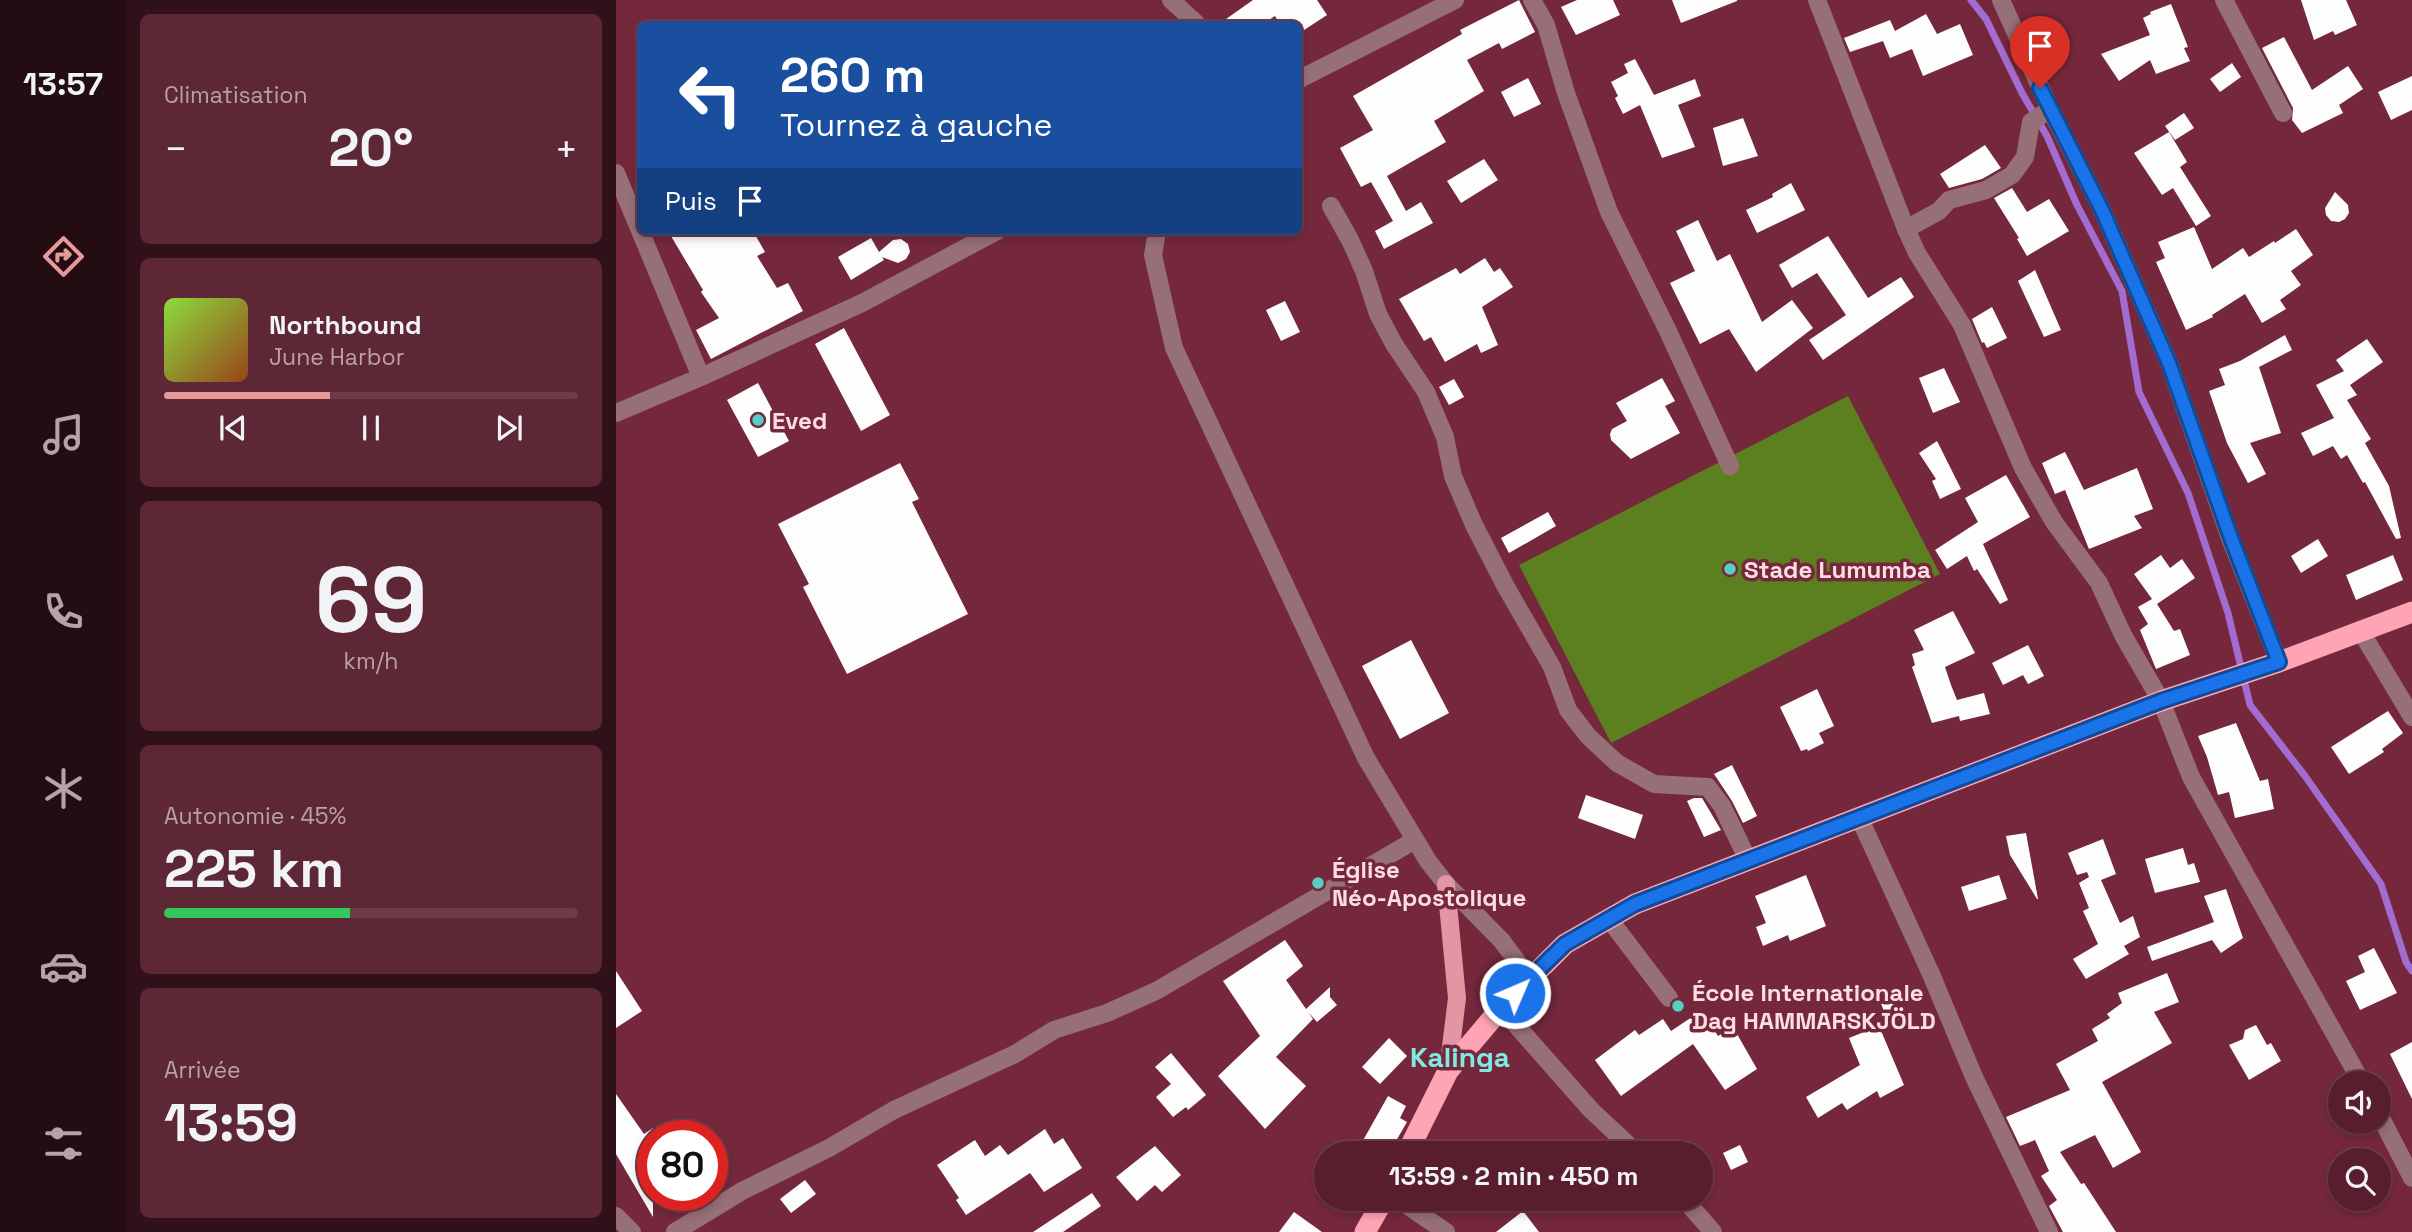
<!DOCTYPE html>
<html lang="fr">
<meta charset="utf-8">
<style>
:root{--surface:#581e2d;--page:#5e2735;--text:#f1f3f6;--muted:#b7a2aa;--line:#6d3c49;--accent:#e69b98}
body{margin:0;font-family:"Space Grotesk",sans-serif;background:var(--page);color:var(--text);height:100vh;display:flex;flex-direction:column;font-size:26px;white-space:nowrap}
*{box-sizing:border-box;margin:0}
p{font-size:23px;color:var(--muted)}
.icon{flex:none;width:38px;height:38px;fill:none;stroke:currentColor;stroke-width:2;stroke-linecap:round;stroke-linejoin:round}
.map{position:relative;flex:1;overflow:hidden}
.panel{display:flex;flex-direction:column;gap:14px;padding:14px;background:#301019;width:490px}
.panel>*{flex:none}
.banner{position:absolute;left:21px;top:21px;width:665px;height:214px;border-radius:10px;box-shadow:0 4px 10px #0003,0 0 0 2px var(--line);background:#1a4fa0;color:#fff;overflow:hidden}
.fabs{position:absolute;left:1712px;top:1071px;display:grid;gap:14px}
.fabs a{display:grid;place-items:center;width:63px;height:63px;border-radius:50%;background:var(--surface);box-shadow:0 4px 10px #0003,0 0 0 2px var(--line);font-size:35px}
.speed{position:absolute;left:21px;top:1120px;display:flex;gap:14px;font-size:35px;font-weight:700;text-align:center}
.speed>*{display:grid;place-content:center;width:91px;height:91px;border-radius:50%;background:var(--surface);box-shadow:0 4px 10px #0003,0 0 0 2px var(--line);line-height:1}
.speed .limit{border:10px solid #d22;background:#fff;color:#111}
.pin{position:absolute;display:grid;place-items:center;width:60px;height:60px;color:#fff;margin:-72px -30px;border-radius:50% 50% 50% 0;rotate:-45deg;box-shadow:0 0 7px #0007}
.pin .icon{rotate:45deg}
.me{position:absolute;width:77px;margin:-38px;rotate:45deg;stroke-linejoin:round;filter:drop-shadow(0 0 5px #0008)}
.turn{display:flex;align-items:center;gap:24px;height:147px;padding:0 28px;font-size:32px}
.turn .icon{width:91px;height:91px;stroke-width:2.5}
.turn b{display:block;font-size:49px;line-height:60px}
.then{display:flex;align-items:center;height:66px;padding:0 28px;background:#0003;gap:14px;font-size:26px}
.big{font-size:52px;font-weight:700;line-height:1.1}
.panel .widget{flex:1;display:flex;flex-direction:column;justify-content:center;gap:10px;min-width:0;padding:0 24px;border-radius:10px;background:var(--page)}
.panel .dial{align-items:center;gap:0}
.dial b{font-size:91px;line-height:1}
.song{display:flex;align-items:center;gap:21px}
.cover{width:84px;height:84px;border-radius:10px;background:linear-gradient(135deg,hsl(90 70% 55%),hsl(20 70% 35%))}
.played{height:7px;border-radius:4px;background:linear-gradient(90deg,var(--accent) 40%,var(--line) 40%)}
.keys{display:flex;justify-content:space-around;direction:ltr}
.heat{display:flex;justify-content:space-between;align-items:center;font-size:38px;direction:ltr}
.charge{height:10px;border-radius:5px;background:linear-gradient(90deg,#34c759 45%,var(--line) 0)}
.trip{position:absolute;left:698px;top:1141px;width:399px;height:70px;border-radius:35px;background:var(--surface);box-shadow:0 4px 10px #0003,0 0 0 2px var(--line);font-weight:700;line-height:70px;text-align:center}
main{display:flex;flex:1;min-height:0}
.tab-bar{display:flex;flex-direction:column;width:126px;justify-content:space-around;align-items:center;background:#230c12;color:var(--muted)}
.tab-bar .icon{width:49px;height:49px}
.tab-bar .on{color:var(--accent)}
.tab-bar b{font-size:32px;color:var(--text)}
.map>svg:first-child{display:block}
.green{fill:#5c7f1f}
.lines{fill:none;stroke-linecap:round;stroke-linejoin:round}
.stream{stroke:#a36cd1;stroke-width:7}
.building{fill:#fdfdfd}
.minor{stroke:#967076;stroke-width:18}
.major{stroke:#e295a3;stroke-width:18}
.highway{stroke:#ffa4b5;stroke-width:21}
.route-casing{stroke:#114b97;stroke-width:18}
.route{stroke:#1a73e8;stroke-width:12}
.poi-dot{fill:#56cec4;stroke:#75283c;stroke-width:2.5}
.labels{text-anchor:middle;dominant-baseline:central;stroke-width:7;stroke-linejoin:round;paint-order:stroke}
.poi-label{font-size:24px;font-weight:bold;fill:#fcdee2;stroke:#75283c;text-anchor:start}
.quarter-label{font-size:28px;font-weight:bold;fill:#80eae0;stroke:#75283c}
</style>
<main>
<nav class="tab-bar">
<b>13:57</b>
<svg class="icon on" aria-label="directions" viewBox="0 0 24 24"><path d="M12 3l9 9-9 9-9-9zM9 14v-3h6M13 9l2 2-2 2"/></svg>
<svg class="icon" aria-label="music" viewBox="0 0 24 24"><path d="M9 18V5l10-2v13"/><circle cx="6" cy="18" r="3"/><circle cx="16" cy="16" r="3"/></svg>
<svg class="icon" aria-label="phone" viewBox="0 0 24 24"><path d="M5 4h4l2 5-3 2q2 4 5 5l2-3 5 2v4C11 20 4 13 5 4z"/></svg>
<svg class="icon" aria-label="climate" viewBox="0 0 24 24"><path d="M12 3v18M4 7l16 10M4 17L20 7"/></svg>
<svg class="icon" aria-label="car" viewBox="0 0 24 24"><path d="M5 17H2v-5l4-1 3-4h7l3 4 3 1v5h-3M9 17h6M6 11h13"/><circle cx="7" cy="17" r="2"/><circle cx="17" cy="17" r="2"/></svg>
<svg class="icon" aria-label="filters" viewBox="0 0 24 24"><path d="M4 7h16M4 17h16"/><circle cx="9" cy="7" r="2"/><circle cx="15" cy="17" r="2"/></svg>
</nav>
<section class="panel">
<div class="widget"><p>Climatisation</p>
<div class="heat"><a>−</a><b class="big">20°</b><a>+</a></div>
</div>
<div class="widget">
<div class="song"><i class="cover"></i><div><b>Northbound</b><p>June Harbor</p></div></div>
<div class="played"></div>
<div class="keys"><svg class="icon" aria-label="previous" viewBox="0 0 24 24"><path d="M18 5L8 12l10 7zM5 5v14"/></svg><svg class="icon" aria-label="pause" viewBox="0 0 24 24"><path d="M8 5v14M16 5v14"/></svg><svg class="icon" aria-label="next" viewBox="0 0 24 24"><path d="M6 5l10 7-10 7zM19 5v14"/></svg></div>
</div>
<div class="widget dial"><b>69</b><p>km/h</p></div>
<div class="widget"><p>Autonomie · 45%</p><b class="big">225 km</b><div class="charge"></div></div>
<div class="widget"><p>Arrivée</p><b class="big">13:59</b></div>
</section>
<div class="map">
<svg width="1796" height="1232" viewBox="0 0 1796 1232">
<rect width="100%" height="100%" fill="#75283c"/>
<!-- green -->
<path class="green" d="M 1232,396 L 1324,574 L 995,743 L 903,565 Z"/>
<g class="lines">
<!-- stream -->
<path class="stream" d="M 1355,0 L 1370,19 L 1406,93 L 1431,136 L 1461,205 L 1506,291 L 1523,392 L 1572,493 L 1612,613 L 1634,705 L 1689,776 L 1765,884 L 1790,962 L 1796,971"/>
</g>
<!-- building -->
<g class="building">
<path d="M 637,0 L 701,0 L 711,15 L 682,34 L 682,24 L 664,24 L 659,16 L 647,24 L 603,24 Z"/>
<path d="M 903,0 L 919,32 L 886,49 L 883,43 L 851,60 L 868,91 L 818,121 L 830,142 L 771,176 L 790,211 L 805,202 L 817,223 L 768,249 L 759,231 L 777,221 L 755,182 L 745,187 L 724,148 L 757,130 L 737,96 L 846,34 L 844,30 Z"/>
<path d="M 961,0 L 997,0 L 1004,15 L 960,35 L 945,7 Z"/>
<path d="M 1056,0 L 1121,0 L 1121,1 L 1065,23 Z"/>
<path d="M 1685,0 L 1730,0 L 1741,25 L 1719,35 L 1717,31 L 1698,40 Z"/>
<path d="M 1555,4 L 1572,47 L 1568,48 L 1574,61 L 1540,74 L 1534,60 L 1503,81 L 1485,54 L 1534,35 L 1527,18 L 1535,14 L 1534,12 Z"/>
<path d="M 1310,14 L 1321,34 L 1344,24 L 1357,55 L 1307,76 L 1296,49 L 1274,58 L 1267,41 L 1234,52 L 1228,38 L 1274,20 L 1279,31 Z"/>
<path d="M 1668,37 L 1696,90 L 1732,66 L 1747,89 L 1723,105 L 1727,113 L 1686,133 L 1676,120 L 1677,108 L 1646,48 Z"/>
<path d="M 1019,59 L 1038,95 L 1079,79 L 1085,96 L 1062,105 L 1079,147 L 1046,158 L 1024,105 L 1007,114 L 999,98 L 1002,96 L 995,82 L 1012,73 L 1008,64 Z"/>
<path d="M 1616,63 L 1625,77 L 1604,92 L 1594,79 Z"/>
<path d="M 1796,76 L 1796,110 L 1775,120 L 1762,92 Z"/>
<path d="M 912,78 L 925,104 L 898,117 L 885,92 Z"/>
<path d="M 1568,113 L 1578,128 L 1559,140 L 1549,126 Z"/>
<path d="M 1127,118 L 1142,156 L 1107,166 L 1097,128 Z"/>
<path d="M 1553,132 L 1571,162 L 1564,167 L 1595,216 L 1580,226 L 1557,188 L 1546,195 L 1518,153 Z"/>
<path d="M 1369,145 L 1385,168 L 1366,179 L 1333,188 L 1324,174 Z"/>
<path d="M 868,159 L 882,180 L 845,203 L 831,181 Z"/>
<path d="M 1175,183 L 1189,210 L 1141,233 L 1130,210 L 1157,197 L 1156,194 Z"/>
<path d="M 1396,188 L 1411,212 L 1433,199 L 1453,231 L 1411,256 L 1401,239 L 1403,238 L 1378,198 Z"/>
<path d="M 1719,192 L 1732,205 L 1733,213 L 1729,219 L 1723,222 L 1715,221 L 1710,215 L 1709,208 Z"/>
<path d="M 1082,220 L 1101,261 L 1114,254 L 1146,322 L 1176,300 L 1197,328 L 1140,372 L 1113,329 L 1084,344 L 1054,283 L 1079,271 L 1060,231 Z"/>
<path d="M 1578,227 L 1596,269 L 1627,248 L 1633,257 L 1658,241 L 1659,243 L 1680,229 L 1697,255 L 1675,271 L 1685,285 L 1664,300 L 1670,309 L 1646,323 L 1629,294 L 1596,315 L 1597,317 L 1570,330 L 1540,262 L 1549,258 L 1542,242 Z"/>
<path d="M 52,231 L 137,231 L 149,252 L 141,256 L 161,288 L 172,283 L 187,311 L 95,359 L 80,330 L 103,318 L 85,292 L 87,290 Z"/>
<path d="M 1212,236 L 1252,298 L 1285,277 L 1298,297 L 1207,360 L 1193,340 L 1230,315 L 1201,273 L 1176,288 L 1163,265 Z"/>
<path d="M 255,238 L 263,252 L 277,240 L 285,239 L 292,244 L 294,252 L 290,259 L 282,263 L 266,257 L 268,260 L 235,280 L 222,257 Z"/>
<path d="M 869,258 L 878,272 L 884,268 L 897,287 L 866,307 L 882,345 L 865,353 L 861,344 L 829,362 L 815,337 L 808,341 L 783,299 L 840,268 L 844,274 Z"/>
<path d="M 1419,270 L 1445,330 L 1428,337 L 1402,281 Z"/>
<path d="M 669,301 L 684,332 L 665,341 L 650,310 Z"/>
<path d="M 1376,307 L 1391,338 L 1371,348 L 1368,342 L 1366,343 L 1356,319 Z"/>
<path d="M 228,328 L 274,415 L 245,431 L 199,344 Z"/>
<path d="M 1669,335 L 1676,350 L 1643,367 L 1665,433 L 1634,443 L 1650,474 L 1632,483 L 1611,443 L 1593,391 L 1609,385 L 1603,369 L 1624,361 Z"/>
<path d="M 1751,339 L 1767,362 L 1734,385 L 1741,395 L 1731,400 L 1755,439 L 1749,443 L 1773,486 L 1785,538 L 1780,539 L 1749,482 L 1747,483 L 1731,455 L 1725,459 L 1717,446 L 1697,456 L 1685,433 L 1718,418 L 1700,385 L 1728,371 L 1720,360 Z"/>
<path d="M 1328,368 L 1344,402 L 1317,413 L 1303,378 Z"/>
<path d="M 1046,378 L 1059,401 L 1049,406 L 1064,433 L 1015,459 L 995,440 L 994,434 L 996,429 L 1011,421 L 1000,403 Z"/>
<path d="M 838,379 L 848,397 L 833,405 L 823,387 Z"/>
<path d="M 142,383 L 173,441 L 142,457 L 111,400 Z"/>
<path d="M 1321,441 L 1345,489 L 1324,499 L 1316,481 L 1320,479 L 1303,453 Z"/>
<path d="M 1449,452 L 1468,490 L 1521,468 L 1537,509 L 1518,516 L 1526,528 L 1473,549 L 1449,490 L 1439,494 L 1426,463 Z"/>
<path d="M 284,463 L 303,499 L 296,502 L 352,614 L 231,674 L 187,587 L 193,584 L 162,524 Z"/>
<path d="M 1390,475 L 1414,517 L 1367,544 L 1392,600 L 1384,604 L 1361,569 L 1358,571 L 1351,556 L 1331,569 L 1319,550 L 1362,522 L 1349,498 Z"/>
<path d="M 932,512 L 940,526 L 893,553 L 885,538 Z"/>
<path d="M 1702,539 L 1712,556 L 1685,573 L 1675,556 Z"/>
<path d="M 1545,555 L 1554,568 L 1566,559 L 1579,578 L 1541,604 L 1558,631 L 1564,629 L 1574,655 L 1540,669 L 1524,630 L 1532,624 L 1522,607 L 1536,599 L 1518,574 Z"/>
<path d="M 1777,555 L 1787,580 L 1740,600 L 1730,575 Z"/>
<path d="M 1337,611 L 1359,653 L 1329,667 L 1335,685 L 1341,700 L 1368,693 L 1374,714 L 1344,721 L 1343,716 L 1316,723 L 1296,667 L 1299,665 L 1296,654 L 1308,650 L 1298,630 Z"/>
<path d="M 795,640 L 833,713 L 784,739 L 746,666 Z"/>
<path d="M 1412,645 L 1428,676 L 1412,684 L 1407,675 L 1387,685 L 1376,663 Z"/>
<path d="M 1201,689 L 1218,726 L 1203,733 L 1208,743 L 1192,751 L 1191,749 L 1185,751 L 1164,707 Z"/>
<path d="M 1772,711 L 1787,733 L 1766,749 L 1768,752 L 1733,774 L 1715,747 Z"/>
<path d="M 1620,723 L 1644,781 L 1652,779 L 1658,809 L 1619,818 L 1613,792 L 1602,795 L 1591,757 L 1582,736 Z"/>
<path d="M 1116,765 L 1141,816 L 1127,823 L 1116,801 L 1098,774 Z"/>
<path d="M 970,795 L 1027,815 L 1019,839 L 962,818 Z"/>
<path d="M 1078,798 L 1086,798 L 1105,830 L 1088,837 L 1071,801 Z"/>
<path d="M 1410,833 L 1422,899 L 1421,899 L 1394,855 L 1390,836 Z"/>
<path d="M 1487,839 L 1500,874 L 1485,880 L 1504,923 L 1517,916 L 1524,937 L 1508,946 L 1513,954 L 1470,979 L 1457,959 L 1482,944 L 1467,911 L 1473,908 L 1463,883 L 1473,877 L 1471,872 L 1461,875 L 1452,853 Z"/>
<path d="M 1567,848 L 1572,865 L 1578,863 L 1584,882 L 1539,893 L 1529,859 Z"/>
<path d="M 1190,875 L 1210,926 L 1174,941 L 1172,935 L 1147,946 L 1140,927 L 1150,923 L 1139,896 Z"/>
<path d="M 1383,875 L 1391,899 L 1353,911 L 1345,887 Z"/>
<path d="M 1610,889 L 1627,938 L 1605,953 L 1596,940 L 1536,961 L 1531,947 L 1598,922 L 1588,896 Z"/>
<path d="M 669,940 L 687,966 L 670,980 L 690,1009 L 714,987 L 714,997 L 721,1005 L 701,1022 L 693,1013 L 697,1019 L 660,1057 L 690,1086 L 649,1129 L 602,1076 L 644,1036 L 607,981 Z"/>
<path d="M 1758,948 L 1781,993 L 1744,1010 L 1730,981 L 1749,972 L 1742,956 Z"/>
<path d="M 0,971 L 26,1011 L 0,1028 Z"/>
<path d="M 1551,973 L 1563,1002 L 1538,1012 L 1556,1043 L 1486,1082 L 1525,1152 L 1497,1168 L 1479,1135 L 1444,1152 L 1465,1184 L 1468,1183 L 1500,1232 L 1447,1232 L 1433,1206 L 1441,1200 L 1425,1176 L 1433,1171 L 1419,1140 L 1404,1146 L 1390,1117 L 1454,1090 L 1440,1064 L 1482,1041 L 1476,1029 L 1494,1018 L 1491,1014 L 1506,1003 L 1502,993 Z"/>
<path d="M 1280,995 L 1290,1017 L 1273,1024 L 1264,1001 Z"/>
<path d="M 1085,1011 L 1102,1036 L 1117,1027 L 1141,1069 L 1109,1090 L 1077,1044 L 1005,1096 L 979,1060 L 1019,1030 L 1023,1035 L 1047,1019 L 1055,1031 Z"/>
<path d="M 1640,1025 L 1651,1045 L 1655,1043 L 1665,1061 L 1633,1080 L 1613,1045 L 1627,1039 L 1629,1030 Z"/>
<path d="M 1263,1026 L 1288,1085 L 1264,1098 L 1261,1091 L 1231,1110 L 1226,1103 L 1202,1118 L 1190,1097 L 1244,1065 L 1233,1038 Z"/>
<path d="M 773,1038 L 791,1056 L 764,1084 L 746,1067 Z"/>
<path d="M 1796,1042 L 1796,1099 L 1774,1054 Z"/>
<path d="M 555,1053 L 590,1095 L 572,1110 L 570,1107 L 557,1117 L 540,1097 L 555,1084 L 539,1067 Z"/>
<path d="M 0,1094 L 28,1134 L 37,1128 L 37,1217 L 0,1154 Z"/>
<path d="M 772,1096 L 790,1106 L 784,1118 L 791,1122 L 773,1153 L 740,1153 Z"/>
<path d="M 429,1129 L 438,1144 L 447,1138 L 466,1168 L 428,1192 L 414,1173 L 350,1215 L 340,1200 L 343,1198 L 321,1165 L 359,1140 L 369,1156 L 384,1145 L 392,1155 Z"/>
<path d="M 1124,1145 L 1132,1162 L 1115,1170 L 1107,1153 Z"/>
<path d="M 539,1146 L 565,1175 L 546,1192 L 539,1185 L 521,1201 L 500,1177 Z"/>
<path d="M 189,1180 L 200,1194 L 175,1213 L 164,1199 Z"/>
<path d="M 476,1193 L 485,1206 L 447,1232 L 417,1232 Z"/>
<path d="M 907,1211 L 923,1232 L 880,1232 Z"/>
<path d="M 678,1212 L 706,1232 L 663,1232 Z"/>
</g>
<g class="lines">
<!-- minor -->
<g class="minor">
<path d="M 555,0 L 581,24"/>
<path d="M 916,0 L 930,25 L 950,93 L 993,212 L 1051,329 L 1114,466"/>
<path d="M 1201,0 L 1290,229 L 1301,253 L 1346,325 L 1407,468 L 1438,522 L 1483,583 L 1507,635 L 1545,701 L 1575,777 L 1746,1083"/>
<path d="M 1385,0 L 1434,109 L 1486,210 L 1553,363 L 1614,538 L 1663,662"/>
<path d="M 1608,0 L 1667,113"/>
<path d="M 682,80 L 839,0"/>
<path d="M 0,173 L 85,377"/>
<path d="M 715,206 L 734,240 L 748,271 L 762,314 L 778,344 L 810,392 L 829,437 L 837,476 L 858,525 L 890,587 L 936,667 L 952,710 L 972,736 L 1001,763 L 1038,784 L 1092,787 L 1106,806 L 1132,860"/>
<path d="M 1290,229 L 1323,211 L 1333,200 L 1370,190 L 1396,175 L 1409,157 L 1415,122 L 1434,109"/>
<path d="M 541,231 L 537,255 L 558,348 L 750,758 L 812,861 L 830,884 L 886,941 L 914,979"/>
<path d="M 0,413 L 85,377 L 246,303 L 381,231"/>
<path d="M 1744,630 L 1796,717"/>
<path d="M 1243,817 L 1315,974 L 1358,1077 L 1433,1232"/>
<path d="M 993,919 L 1053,998"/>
<path d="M 885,1008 L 975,1110 L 1021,1153"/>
<path d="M 1762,1112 L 1796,1178"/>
<path d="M 782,1199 L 830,1232"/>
<path d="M 1068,1199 L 1097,1232"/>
<path d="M 0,1216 L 16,1232"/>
<path d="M 59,1232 L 126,1191 L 213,1148 L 278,1110 L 399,1054 L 438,1030 L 491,1013 L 540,991 L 799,840"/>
</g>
<!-- major -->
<path class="major" d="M 830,884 L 841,998 L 832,1071"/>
<!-- highway -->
<g class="highway">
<path d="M 791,1153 L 832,1071 L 885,1008 L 949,944 L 1019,904 L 1545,701 L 1663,662 L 1796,612"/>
<path d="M 749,1232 L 768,1199"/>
</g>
</g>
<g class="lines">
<!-- route casing -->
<g class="route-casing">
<path id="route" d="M 899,993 L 949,944 L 1019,904 L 1545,701 L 1663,662 L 1615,538 L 1553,363 L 1486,210 L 1424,88"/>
</g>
<!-- route -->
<use href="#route" class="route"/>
</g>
<!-- markers -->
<g class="poi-dot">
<circle cx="142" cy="420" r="7"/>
<circle cx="1114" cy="569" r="7"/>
<circle cx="702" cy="883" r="7"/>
<circle cx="1062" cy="1006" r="7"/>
</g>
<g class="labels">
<!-- poi labels -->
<g class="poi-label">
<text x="156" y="420">Eved</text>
<text x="1128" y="569">Stade Lumumba</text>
<text x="716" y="869">Église<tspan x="716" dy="28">Néo-Apostolique</tspan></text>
<text x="1076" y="992">École Internationale<tspan x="1076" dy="28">Dag HAMMARSKJÖLD</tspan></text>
</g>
<!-- quarter labels -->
<g class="quarter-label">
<text x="844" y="1057">Kalinga</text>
</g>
</g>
</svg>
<div class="fabs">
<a><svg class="icon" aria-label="sound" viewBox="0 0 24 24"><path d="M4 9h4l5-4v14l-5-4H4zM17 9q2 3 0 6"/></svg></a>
<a><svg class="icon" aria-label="search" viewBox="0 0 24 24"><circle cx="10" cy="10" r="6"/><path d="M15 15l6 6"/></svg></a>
</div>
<div class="speed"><div class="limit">80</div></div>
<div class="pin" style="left:1424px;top:88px;background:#d93025"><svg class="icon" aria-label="arrive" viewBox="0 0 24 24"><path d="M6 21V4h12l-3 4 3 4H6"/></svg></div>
<svg class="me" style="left:899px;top:993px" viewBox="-20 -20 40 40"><circle r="17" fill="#1a73e8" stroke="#fff" stroke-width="3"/><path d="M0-11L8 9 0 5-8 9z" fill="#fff"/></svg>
<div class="trip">13:59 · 2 min · 450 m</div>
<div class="banner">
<div class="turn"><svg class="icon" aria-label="left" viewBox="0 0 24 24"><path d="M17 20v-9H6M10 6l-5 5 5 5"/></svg><div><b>260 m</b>Tournez à gauche</div></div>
<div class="then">Puis<svg class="icon" aria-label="arrive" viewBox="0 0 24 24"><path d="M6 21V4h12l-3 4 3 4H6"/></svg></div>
</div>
</div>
</main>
